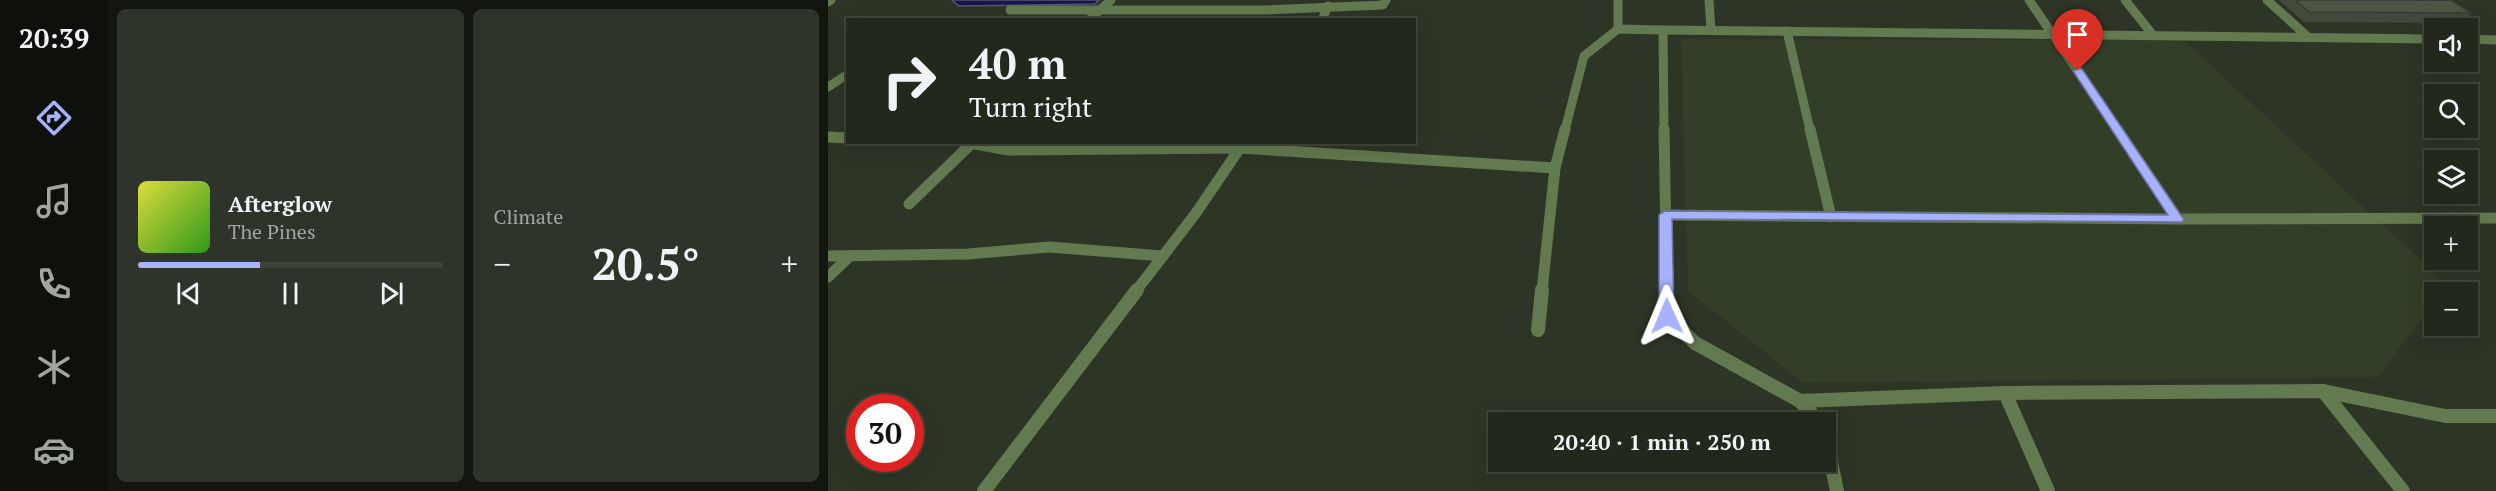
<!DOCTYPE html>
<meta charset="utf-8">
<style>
:root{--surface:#22281c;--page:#2e3429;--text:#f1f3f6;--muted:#a2a6a3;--line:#3f443b;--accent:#a7b1fc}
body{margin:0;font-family:"PT Serif",serif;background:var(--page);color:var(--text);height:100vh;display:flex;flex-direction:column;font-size:22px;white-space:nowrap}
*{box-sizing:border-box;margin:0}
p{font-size:20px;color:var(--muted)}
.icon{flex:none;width:33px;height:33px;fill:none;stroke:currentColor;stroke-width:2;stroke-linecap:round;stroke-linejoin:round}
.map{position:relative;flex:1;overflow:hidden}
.panel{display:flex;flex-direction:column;gap:9px;padding:9px;background:#13160f;width:720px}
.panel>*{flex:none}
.hud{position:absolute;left:18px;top:18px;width:570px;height:126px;border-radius:0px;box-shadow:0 6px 24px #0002,0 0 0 2px var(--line);background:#22281c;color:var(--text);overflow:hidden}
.tools{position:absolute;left:1596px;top:18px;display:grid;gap:12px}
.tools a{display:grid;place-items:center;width:54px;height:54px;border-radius:0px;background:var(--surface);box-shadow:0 6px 24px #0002,0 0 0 2px var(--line);font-size:30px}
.speed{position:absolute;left:18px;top:394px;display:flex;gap:12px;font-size:30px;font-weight:700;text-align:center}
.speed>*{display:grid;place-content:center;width:78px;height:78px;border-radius:50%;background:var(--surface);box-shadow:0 6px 24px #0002,0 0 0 2px var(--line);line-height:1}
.speed .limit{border:9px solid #d22;background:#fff;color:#111}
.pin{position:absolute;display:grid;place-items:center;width:51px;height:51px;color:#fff;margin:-62px -26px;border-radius:50% 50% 50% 0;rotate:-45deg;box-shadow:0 0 6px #0007}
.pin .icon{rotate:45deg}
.me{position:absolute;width:66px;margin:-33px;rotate:359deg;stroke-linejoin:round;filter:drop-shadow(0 0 4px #0008)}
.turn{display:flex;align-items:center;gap:21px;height:126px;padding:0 24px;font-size:27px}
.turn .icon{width:78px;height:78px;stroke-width:2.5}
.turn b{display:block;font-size:42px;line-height:51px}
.big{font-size:45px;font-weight:600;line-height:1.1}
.panel .widget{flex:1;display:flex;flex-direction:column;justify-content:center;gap:9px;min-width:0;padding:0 21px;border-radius:9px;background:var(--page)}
.song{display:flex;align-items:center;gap:18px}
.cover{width:72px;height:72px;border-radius:9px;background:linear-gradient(135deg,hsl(60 70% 55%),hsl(110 70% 35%))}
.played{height:6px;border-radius:3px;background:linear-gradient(90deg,var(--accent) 40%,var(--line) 40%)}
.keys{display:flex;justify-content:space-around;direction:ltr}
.heat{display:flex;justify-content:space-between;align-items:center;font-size:33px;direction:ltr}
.panel .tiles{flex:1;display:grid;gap:9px;grid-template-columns:repeat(2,1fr)}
.trip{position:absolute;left:660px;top:412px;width:348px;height:60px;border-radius:0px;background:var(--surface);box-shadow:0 6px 24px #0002,0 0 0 2px var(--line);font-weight:600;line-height:60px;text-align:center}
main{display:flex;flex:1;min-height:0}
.menu{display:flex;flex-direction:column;width:108px;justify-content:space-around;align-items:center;background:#0e100b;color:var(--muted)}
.menu .icon{width:42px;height:42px}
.menu .active{color:var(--accent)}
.menu b{font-size:27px;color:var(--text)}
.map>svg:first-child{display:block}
.built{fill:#333e29}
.water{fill:#171647;stroke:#555676;stroke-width:1.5}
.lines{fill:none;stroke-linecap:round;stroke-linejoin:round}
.lane-far1{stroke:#63794f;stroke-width:9}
.lane{stroke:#63794f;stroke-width:11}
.street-far2{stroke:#63794f;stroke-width:9}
.street-far1{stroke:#63794f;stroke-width:11}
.street{stroke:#63794f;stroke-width:14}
.wall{fill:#424a3b}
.building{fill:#4d5645;stroke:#363c30;stroke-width:1.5}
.route{fill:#a7b1fc;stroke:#6d73a4;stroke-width:1.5}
</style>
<main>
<nav class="menu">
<b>20:39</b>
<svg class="icon active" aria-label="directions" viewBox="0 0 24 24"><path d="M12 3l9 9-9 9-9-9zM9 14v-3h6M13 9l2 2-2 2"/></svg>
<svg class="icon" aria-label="music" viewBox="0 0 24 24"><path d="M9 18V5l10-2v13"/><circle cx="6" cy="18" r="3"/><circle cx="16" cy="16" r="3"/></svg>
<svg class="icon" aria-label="phone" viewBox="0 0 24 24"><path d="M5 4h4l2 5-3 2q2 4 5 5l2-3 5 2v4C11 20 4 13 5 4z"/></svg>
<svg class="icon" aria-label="climate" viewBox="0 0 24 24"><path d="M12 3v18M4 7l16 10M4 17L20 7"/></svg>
<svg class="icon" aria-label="car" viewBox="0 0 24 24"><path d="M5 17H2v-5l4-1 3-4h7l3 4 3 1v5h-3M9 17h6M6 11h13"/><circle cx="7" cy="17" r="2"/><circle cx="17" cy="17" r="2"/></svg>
</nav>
<section class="panel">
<div class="tiles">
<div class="widget">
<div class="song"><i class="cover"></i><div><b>Afterglow</b><p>The Pines</p></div></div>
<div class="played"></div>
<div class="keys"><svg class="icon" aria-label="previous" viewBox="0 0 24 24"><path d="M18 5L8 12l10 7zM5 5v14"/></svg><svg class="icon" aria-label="pause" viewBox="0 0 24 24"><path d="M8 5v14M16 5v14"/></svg><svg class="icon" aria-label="next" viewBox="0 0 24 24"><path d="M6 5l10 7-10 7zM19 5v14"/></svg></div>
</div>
<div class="widget"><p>Climate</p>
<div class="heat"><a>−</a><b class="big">20.5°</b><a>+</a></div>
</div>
</div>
</section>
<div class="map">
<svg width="1668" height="491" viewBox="0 0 1668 491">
<rect width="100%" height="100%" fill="#2d3526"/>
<!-- built -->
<path class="built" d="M 853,39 L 1356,40 L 1619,285 L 1614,292 L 1606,292 L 1606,302 L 1550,377 L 975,383 L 860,291 Z"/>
<!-- water -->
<path class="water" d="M 124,0 L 271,0 L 267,4 L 131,6 Z"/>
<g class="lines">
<!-- lane-far1 -->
<g class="lane-far1">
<path d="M 881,0 L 883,30"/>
<path d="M 1201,0 L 1290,130"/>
<path d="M 1297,0 L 1325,35"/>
<path d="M 1439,0 L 1480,37"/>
<path d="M 835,30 L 1606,39"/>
<path d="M 959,31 L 982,130"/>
<path d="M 1640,39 L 1668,40"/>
</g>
<!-- lane -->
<g class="lane">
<path d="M 982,129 L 1003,217"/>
<path d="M 1289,129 L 1350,219 L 1668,218"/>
<path d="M 837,215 L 1350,219"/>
</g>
<!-- street-far2 -->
<g class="street-far2">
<path d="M 790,0 L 790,29"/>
<path d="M 0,2 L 3,0"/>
<path d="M 182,10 L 437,10 L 555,5 L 558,0"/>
<path d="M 261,20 L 283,0"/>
<path d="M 494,20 L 500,6"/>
<path d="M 0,87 L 20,74"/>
<path d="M 737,130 L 756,56 L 790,29 L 835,30 L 836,130"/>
</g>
<!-- street-far1 -->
<g class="street-far1">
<path d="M 836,129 L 839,291"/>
<path d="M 0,137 L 20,138"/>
<path d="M 136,142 L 180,150 L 412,148 L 368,213 L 308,291"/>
<path d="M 412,148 L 727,168 L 737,129"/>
<path d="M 81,204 L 143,144"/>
<path d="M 0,256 L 140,254 L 221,247 L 335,256"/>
<path d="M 0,277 L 22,256"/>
<path d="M 714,291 L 727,168"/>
</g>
<!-- street -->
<g class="street">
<path d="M 839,290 L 839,316 L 867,343 L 972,401 L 1177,393 L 1495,391 L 1617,416 L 1668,416"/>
<path d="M 710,330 L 714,290"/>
<path d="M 1495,391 L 1575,491"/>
<path d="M 1177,393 L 1220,491"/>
<path d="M 972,401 L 992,423"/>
<path d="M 998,438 L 1009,491"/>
<path d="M 156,491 L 309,290"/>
</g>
</g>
<!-- wall -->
<path class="wall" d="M 1451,0 L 1623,0 L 1643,13 L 1637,23 L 1476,22 Z"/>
<!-- building -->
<path class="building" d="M 1467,0 L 1623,0 L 1643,13 L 1481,12 Z"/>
<!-- route -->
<path class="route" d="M 1250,68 L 1254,69 L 1354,217 L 1356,219 L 1354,222 L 844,219 L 846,316 L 844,319 L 833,319 L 831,316 L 831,215 L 837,211 L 1340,215 L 1245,71 Z"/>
</svg>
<div class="tools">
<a><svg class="icon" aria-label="sound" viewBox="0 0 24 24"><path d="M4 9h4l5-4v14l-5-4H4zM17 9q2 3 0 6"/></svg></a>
<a><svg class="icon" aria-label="search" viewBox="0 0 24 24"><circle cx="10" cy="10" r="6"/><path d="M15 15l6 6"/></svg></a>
<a><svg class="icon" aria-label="layers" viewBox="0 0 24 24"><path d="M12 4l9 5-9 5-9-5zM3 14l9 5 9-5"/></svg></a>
<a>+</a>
<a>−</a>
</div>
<div class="speed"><div class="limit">30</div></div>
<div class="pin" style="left:1250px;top:71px;background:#d93025"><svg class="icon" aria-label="arrive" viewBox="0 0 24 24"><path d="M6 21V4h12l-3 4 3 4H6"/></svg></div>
<svg class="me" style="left:839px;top:316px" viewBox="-20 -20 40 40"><path d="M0-17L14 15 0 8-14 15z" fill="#a7b1fc" stroke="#fff" stroke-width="4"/></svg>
<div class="trip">20:40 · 1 min · 250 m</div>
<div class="hud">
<div class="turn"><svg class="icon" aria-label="right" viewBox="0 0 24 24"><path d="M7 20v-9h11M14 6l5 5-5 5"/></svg><div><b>40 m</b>Turn right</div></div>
</div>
</div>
</main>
